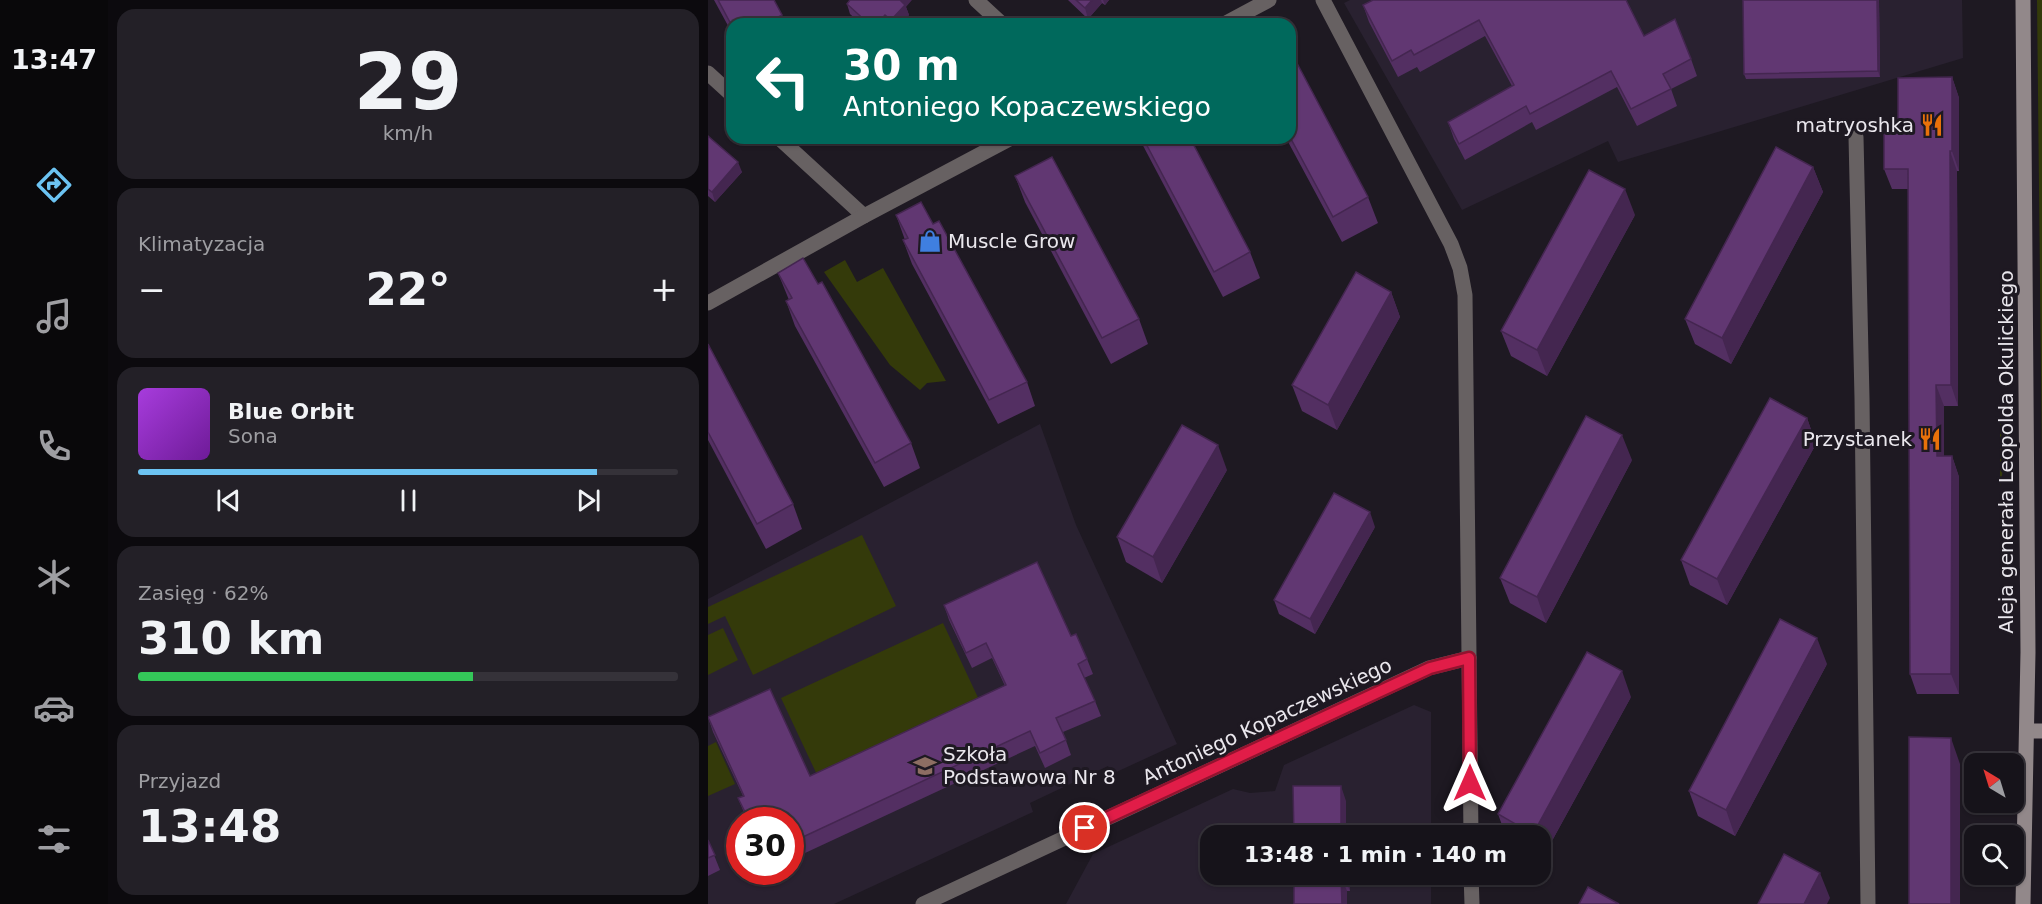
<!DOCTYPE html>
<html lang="pl">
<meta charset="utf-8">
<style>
:root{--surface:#16131a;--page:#232027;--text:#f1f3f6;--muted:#9e9ea2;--line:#353239;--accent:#6cc3f2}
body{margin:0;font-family:"DejaVu Sans",sans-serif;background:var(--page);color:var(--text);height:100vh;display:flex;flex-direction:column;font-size:22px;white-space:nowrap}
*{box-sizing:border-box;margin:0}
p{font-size:20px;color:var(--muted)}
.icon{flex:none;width:33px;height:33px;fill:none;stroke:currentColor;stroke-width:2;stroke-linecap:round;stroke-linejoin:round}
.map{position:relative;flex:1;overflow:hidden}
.drawer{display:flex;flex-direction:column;gap:9px;padding:9px;background:#0c0a0e;width:600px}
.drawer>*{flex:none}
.hud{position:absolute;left:18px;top:18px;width:570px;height:126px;border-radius:18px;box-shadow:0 2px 4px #0004,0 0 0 2px var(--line);background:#00695c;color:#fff;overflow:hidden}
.needle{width:39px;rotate:322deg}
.buttons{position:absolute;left:1256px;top:753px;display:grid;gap:12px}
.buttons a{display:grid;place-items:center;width:60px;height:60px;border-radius:12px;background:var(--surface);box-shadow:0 2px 4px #0004,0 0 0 2px var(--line);font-size:30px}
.speed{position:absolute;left:18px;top:807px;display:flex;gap:12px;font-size:30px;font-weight:700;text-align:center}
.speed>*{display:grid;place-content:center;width:78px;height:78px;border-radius:50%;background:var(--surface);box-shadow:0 2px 4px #0004,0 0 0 2px var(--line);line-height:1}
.speed .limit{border:9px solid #d22;background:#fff;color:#111}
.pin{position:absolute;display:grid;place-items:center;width:51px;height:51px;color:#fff;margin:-26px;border:3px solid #fff;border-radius:50%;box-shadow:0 2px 6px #0007}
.me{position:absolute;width:66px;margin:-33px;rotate:0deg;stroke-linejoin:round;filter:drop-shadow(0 0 4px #0008)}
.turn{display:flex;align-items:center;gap:21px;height:126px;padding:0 18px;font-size:27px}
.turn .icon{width:78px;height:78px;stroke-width:2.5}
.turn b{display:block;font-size:42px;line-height:51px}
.big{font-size:45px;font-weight:700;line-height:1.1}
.drawer .tile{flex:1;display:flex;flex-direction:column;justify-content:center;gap:9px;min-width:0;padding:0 21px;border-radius:18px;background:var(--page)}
.drawer .dial{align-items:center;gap:0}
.dial b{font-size:78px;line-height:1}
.song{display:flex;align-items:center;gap:18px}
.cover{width:72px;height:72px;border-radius:9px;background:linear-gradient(135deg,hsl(280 70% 55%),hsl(280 70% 35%))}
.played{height:6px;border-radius:3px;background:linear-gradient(90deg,var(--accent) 85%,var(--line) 85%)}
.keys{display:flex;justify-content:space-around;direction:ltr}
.heat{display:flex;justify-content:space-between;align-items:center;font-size:33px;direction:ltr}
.charge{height:9px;border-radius:4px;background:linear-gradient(90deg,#34c759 62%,var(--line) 0)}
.trip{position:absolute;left:492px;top:825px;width:351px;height:60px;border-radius:18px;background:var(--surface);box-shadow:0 2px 4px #0004,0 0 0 2px var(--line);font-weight:700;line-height:60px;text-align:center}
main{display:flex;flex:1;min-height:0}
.menu{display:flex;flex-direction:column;width:108px;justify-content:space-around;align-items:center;background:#09080a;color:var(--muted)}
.menu .icon{width:42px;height:42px}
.menu .selected{color:var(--accent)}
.menu b{font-size:27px;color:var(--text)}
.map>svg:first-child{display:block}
.built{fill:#292130;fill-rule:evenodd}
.green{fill:#343a0a}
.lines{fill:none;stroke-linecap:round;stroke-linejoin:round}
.street{stroke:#676162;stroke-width:15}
.secondary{stroke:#92888a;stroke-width:15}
.wall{fill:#532f62}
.shaded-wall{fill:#442650}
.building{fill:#613772;stroke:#442650;stroke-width:1.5}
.route-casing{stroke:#92132f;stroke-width:15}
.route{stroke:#e11d48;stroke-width:10}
.labels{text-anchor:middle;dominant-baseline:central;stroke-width:6;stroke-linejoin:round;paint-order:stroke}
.poi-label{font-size:20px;fill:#eae7ed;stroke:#1e1922;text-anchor:end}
.street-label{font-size:20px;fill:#eae7ed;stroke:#1e1922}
</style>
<main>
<nav class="menu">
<b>13:47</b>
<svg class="icon selected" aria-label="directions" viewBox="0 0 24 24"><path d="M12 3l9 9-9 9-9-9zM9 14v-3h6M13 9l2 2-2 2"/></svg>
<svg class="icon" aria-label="music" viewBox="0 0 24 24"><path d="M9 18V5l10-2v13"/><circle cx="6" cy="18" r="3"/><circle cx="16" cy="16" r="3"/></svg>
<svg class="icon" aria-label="phone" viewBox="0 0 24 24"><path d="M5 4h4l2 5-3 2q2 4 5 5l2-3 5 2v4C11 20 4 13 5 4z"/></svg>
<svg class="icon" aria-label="climate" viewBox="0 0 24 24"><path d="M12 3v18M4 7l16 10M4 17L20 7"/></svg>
<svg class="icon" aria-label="car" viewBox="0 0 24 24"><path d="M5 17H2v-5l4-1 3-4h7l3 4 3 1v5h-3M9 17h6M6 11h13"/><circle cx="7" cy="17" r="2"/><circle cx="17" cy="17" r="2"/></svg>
<svg class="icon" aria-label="filters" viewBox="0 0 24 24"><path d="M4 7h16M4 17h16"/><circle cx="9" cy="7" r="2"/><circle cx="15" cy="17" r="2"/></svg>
</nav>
<section class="drawer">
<div class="tile dial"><b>29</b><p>km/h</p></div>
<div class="tile"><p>Klimatyzacja</p>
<div class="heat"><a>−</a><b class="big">22°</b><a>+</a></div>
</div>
<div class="tile">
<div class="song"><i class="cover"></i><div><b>Blue Orbit</b><p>Sona</p></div></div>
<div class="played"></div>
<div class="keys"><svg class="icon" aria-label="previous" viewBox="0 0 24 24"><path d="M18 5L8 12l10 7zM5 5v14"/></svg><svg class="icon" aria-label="pause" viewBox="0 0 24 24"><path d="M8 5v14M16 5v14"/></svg><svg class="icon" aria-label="next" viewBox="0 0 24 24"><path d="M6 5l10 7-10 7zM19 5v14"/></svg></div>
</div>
<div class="tile"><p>Zasięg · 62%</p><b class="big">310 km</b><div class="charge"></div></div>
<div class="tile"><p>Przyjazd</p><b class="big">13:48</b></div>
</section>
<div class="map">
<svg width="1334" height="904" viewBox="0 0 1334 904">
<rect width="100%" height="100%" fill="#1e1922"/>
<!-- built -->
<g class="built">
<path d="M 642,0 L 1254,0 L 1255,58 L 910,162 L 900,141 L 754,210 L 636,3 Z"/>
<path d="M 332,424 L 368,525 L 469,744 L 404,774 L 400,766 L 322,803 L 325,812 L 126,904 L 0,904 L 0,599 ZM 32,820 L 82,820 L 82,872 L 32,872 Z"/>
<path d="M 706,705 L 723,712 L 723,835 L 502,836 L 502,874 L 723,875 L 723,904 L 358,904 L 385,854 L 525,789 L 542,793 L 567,791 L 576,765 Z"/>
</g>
<!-- green -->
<g class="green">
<path d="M 1329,0 L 1334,0 L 1334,467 Z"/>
<path d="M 137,260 L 149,282 L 175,268 L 238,381 L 219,383 L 212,390 L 182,365 L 116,272 Z"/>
<path d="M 1292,419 L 1304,420 L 1292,486 Z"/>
<path d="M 154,535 L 188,606 L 45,675 L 17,616 L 0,624 L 0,607 Z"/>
<path d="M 235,623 L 273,704 L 111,779 L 73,698 Z"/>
<path d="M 15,628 L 30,660 L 0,675 L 0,635 Z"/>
<path d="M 8,742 L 27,784 L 0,796 L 0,746 Z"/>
</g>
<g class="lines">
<!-- street -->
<g class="street">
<path d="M 268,0 L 294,24"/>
<path d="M 615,0 L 743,244 L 752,268 L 757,295 L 763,836"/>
<path d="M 516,24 L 561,0"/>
<path d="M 0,73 L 24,95"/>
<path d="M 1148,137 L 1154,398 L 1160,904"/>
<path d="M 71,138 L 156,216"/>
<path d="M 0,303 L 156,216 L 303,138"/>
<path d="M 763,874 L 764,904"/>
<path d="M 215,904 L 721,668 L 761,658"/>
</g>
<!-- secondary -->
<g class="secondary">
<path d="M 1319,731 L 1334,731"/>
<path d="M 1315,904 L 1320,652 L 1315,0"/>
</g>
</g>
<!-- wall -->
<g class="wall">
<path d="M 6,0 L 66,0 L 74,15 L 77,24 L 24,24 L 24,33 Z"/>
<path d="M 360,0 L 401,0 L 397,5 L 394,3 L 380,19 Z"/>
<path d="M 1171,0 L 1172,77 L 1038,79 L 1036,74 Z"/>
<path d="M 139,4 L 198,7 L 201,15 L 192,24 L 153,24 L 142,14 Z"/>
<path d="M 655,5 L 936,36 L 983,59 L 989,76 L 963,89 L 969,106 L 929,126 L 909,87 L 828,130 L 824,122 L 757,160 L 746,139 L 740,122 L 804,86 L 777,36 L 712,72 L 709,67 L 690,77 L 661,22 Z"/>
<path d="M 582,50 L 660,197 L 670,223 L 634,242 L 578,138 L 582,138 Z"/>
<path d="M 1244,77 L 1251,98 L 1251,171 L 1249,171 L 1250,406 L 1236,406 L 1236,456 L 1244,456 L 1251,477 L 1251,694 L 1209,694 L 1202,674 L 1200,189 L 1184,189 L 1176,169 L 1190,132 Z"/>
<path d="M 0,136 L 34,172 L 7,202 L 0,196 Z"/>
<path d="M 431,138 L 482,138 L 542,252 L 552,278 L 515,297 Z"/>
<path d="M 1105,167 L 1115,192 L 1023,364 L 987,344 L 977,319 Z"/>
<path d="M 307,176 L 431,319 L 440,344 L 403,364 L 317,202 Z"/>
<path d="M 188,215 L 225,224 L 319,382 L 327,406 L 290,424 L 204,264 L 195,240 L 197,240 Z"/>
<path d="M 927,215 L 839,376 L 803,356 L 793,331 Z"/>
<path d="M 70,273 L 203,443 L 212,468 L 176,487 L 87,326 L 78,301 L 81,300 Z"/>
<path d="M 683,292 L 692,317 L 629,430 L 594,411 L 584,385 Z"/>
<path d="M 0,344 L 85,504 L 94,529 L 58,549 L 0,440 Z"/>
<path d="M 1099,418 L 1108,444 L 1019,605 L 982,585 L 973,560 Z"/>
<path d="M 924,460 L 838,623 L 802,603 L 792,578 Z"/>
<path d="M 519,470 L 454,583 L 418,562 L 409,537 Z"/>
<path d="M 667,527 L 607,634 L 571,614 L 566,600 Z"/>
<path d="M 236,605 L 363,636 L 379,659 L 385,674 L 376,678 L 387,701 L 393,716 L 355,732 L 363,755 L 337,768 L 327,746 L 82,860 L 82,820 L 39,820 L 30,798 L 35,796 L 5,732 L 0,717 L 102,776 L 297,686 L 284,658 L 264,668 L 241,620 Z"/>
<path d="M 1119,664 L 1027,836 L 990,816 L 981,791 Z"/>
<path d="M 923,697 L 834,859 L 832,858 L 832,836 L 798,836 L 790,814 Z"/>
<path d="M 0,840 L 12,870 L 0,876 Z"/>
<path d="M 586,874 L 642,874 L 642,891 L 639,891 Z"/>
</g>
<!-- shaded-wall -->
<g class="shaded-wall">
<path d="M 192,0 L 204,0 L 198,7 L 201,15 L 192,24 L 184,24 L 183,20 Z"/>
<path d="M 384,0 L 393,0 L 394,3 L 380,19 L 377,8 Z"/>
<path d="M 395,0 L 401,0 L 397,5 Z"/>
<path d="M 1169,0 L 1171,0 L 1172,77 L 1170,71 Z"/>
<path d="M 177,15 L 180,24 L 169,24 Z"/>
<path d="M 1244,77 L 1251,98 L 1251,171 L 1244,151 Z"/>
<path d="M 144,138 L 150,138 L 146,143 Z"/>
<path d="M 1242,151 L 1249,171 L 1250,406 L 1243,385 Z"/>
<path d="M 30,162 L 34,172 L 7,202 L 4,192 Z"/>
<path d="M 1105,167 L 1115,192 L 1023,364 L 1014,338 Z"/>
<path d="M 917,189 L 927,215 L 839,376 L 829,350 Z"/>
<path d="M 683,292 L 692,317 L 629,430 L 620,405 Z"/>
<path d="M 1228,385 L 1236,406 L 1236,477 L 1229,456 Z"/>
<path d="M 1099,418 L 1108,444 L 1019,605 L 1009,579 Z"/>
<path d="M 914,435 L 924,460 L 838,623 L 829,597 Z"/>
<path d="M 510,445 L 519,470 L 454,583 L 445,557 Z"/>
<path d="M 1244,456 L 1251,477 L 1251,694 L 1243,674 Z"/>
<path d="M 662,512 L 667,527 L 607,634 L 602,619 Z"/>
<path d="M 1109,638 L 1119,664 L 1027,836 L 1018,810 Z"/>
<path d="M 914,671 L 923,697 L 834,859 L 832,854 L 832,836 L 826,836 L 825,834 Z"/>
<path d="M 1243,738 L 1252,764 L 1252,904 L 1243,904 Z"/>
<path d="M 633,786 L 638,801 L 638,836 L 633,836 Z"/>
<path d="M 1112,873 L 1122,898 L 1119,904 L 1096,904 Z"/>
<path d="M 636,874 L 642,874 L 642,891 L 636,876 Z"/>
<path d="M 633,876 L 639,891 L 639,904 L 634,904 Z"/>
</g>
<!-- building -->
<g class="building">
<path d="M 10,0 L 66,0 L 74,15 L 58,24 L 24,24 L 24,26 Z"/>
<path d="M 142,0 L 192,0 L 197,5 L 183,20 L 177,15 L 169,24 L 161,24 L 139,4 Z"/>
<path d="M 368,0 L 384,0 L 377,8 Z"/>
<path d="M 665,0 L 918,0 L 936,36 L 967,19 L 983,59 L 955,74 L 963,89 L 923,109 L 903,71 L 822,114 L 818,106 L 751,144 L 740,122 L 806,85 L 771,20 L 706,55 L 703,50 L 684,61 L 655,5 Z"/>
<path d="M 1035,0 L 1169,0 L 1170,71 L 1036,74 Z"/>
<path d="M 582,50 L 660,197 L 625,217 L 582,137 Z"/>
<path d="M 1244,77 L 1244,151 L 1242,151 L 1243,385 L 1228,385 L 1229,456 L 1244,456 L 1243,674 L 1202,674 L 1200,169 L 1176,169 L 1176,132 L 1190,132 L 1190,78 Z"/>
<path d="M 0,136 L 30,162 L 4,192 L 0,189 Z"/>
<path d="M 435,138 L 482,138 L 542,252 L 506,272 Z"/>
<path d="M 1068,147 L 1105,167 L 1014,338 L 977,319 Z"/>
<path d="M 344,157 L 431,319 L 394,338 L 307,176 Z"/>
<path d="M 881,170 L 917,189 L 829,350 L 793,331 Z"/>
<path d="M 213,202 L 225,224 L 231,221 L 319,382 L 281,400 L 195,240 L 200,238 L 188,215 Z"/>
<path d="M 95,258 L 110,284 L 114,282 L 203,443 L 167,463 L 78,301 L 84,298 L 70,273 Z"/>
<path d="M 648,272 L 683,292 L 620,405 L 584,385 Z"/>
<path d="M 0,344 L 85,504 L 49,524 L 0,432 Z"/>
<path d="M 1062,398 L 1099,418 L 1009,579 L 973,560 Z"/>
<path d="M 878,416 L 914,435 L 829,597 L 792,578 Z"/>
<path d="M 474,425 L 510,445 L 445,557 L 409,537 Z"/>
<path d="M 626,493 L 662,512 L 602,619 L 566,600 Z"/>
<path d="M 329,562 L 363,636 L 368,634 L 379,659 L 370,664 L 387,701 L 348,718 L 358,740 L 332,753 L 322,731 L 82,843 L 82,820 L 41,820 L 30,798 L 36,796 L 0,717 L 62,689 L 102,776 L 298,685 L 278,643 L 258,653 L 236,605 Z"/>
<path d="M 1072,619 L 1109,638 L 1018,810 L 981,791 Z"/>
<path d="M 879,652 L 914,671 L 825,834 L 790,814 Z"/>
<path d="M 1201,737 L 1243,738 L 1243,904 L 1201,904 Z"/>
<path d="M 585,786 L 633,786 L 633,836 L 586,836 Z"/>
<path d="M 0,840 L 7,855 L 0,858 Z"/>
<path d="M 1076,854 L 1112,873 L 1096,904 L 1050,904 Z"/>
<path d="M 586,874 L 636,874 L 636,876 L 633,876 L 634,904 L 586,904 Z"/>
<path d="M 880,887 L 911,904 L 871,904 Z"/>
</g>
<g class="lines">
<!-- route casing -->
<g class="route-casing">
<path id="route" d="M 377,828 L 722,668 L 761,658 L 762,783"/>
</g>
<!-- route -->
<use href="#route" class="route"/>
</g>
<!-- icons -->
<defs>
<g id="restaurant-bare" transform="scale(1.8)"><path d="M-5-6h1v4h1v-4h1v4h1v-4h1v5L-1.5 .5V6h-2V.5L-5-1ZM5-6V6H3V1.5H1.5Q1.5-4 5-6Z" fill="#e8710a" stroke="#1e1922" stroke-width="2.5" paint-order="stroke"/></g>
<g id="shop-bare" transform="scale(1.8)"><path d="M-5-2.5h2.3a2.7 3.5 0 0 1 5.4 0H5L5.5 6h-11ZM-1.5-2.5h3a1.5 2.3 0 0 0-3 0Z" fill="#3f7fe0" stroke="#1e1922" stroke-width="2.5" paint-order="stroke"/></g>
<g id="school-bare" transform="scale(1.8)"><path d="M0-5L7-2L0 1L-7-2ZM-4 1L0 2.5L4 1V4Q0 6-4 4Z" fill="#8d6e63" stroke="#1e1922" stroke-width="2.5" paint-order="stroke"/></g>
</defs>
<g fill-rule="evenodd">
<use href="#restaurant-bare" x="1224" y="125"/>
<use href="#shop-bare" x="222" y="241"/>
<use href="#restaurant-bare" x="1222" y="439"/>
<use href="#school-bare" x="217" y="766"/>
</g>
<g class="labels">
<!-- poi labels -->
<g class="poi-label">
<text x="1206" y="125">matryoshka</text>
<text x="240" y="241" text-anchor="start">Muscle Grow</text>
<text x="1204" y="439">Przystanek</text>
<text x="235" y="754" text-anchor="start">Szkoła<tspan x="235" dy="23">Podstawowa Nr 8</tspan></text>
</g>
<!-- street labels -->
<g class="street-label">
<text transform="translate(1298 452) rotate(-90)">Aleja generała Leopolda Okulickiego</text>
<text transform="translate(559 721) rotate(-25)">Antoniego Kopaczewskiego</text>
</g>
</g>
</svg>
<div class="buttons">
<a><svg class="needle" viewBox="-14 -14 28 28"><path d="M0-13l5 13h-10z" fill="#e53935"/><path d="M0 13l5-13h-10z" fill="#9e9ea2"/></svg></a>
<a><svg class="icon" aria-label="search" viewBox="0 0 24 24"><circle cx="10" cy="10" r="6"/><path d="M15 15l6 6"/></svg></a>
</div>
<div class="speed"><div class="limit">30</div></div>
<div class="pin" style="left:377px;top:828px;background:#d93025"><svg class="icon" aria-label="arrive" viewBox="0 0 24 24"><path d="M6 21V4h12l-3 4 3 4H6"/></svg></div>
<svg class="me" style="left:762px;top:783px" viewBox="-20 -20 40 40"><path d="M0-17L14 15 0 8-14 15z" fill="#e11d48" stroke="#fff" stroke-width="4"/></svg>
<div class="trip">13:48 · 1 min · 140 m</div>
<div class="hud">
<div class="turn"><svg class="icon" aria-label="left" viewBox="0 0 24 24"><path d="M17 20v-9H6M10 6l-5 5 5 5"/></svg><div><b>30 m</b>Antoniego Kopaczewskiego</div></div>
</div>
</div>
</main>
